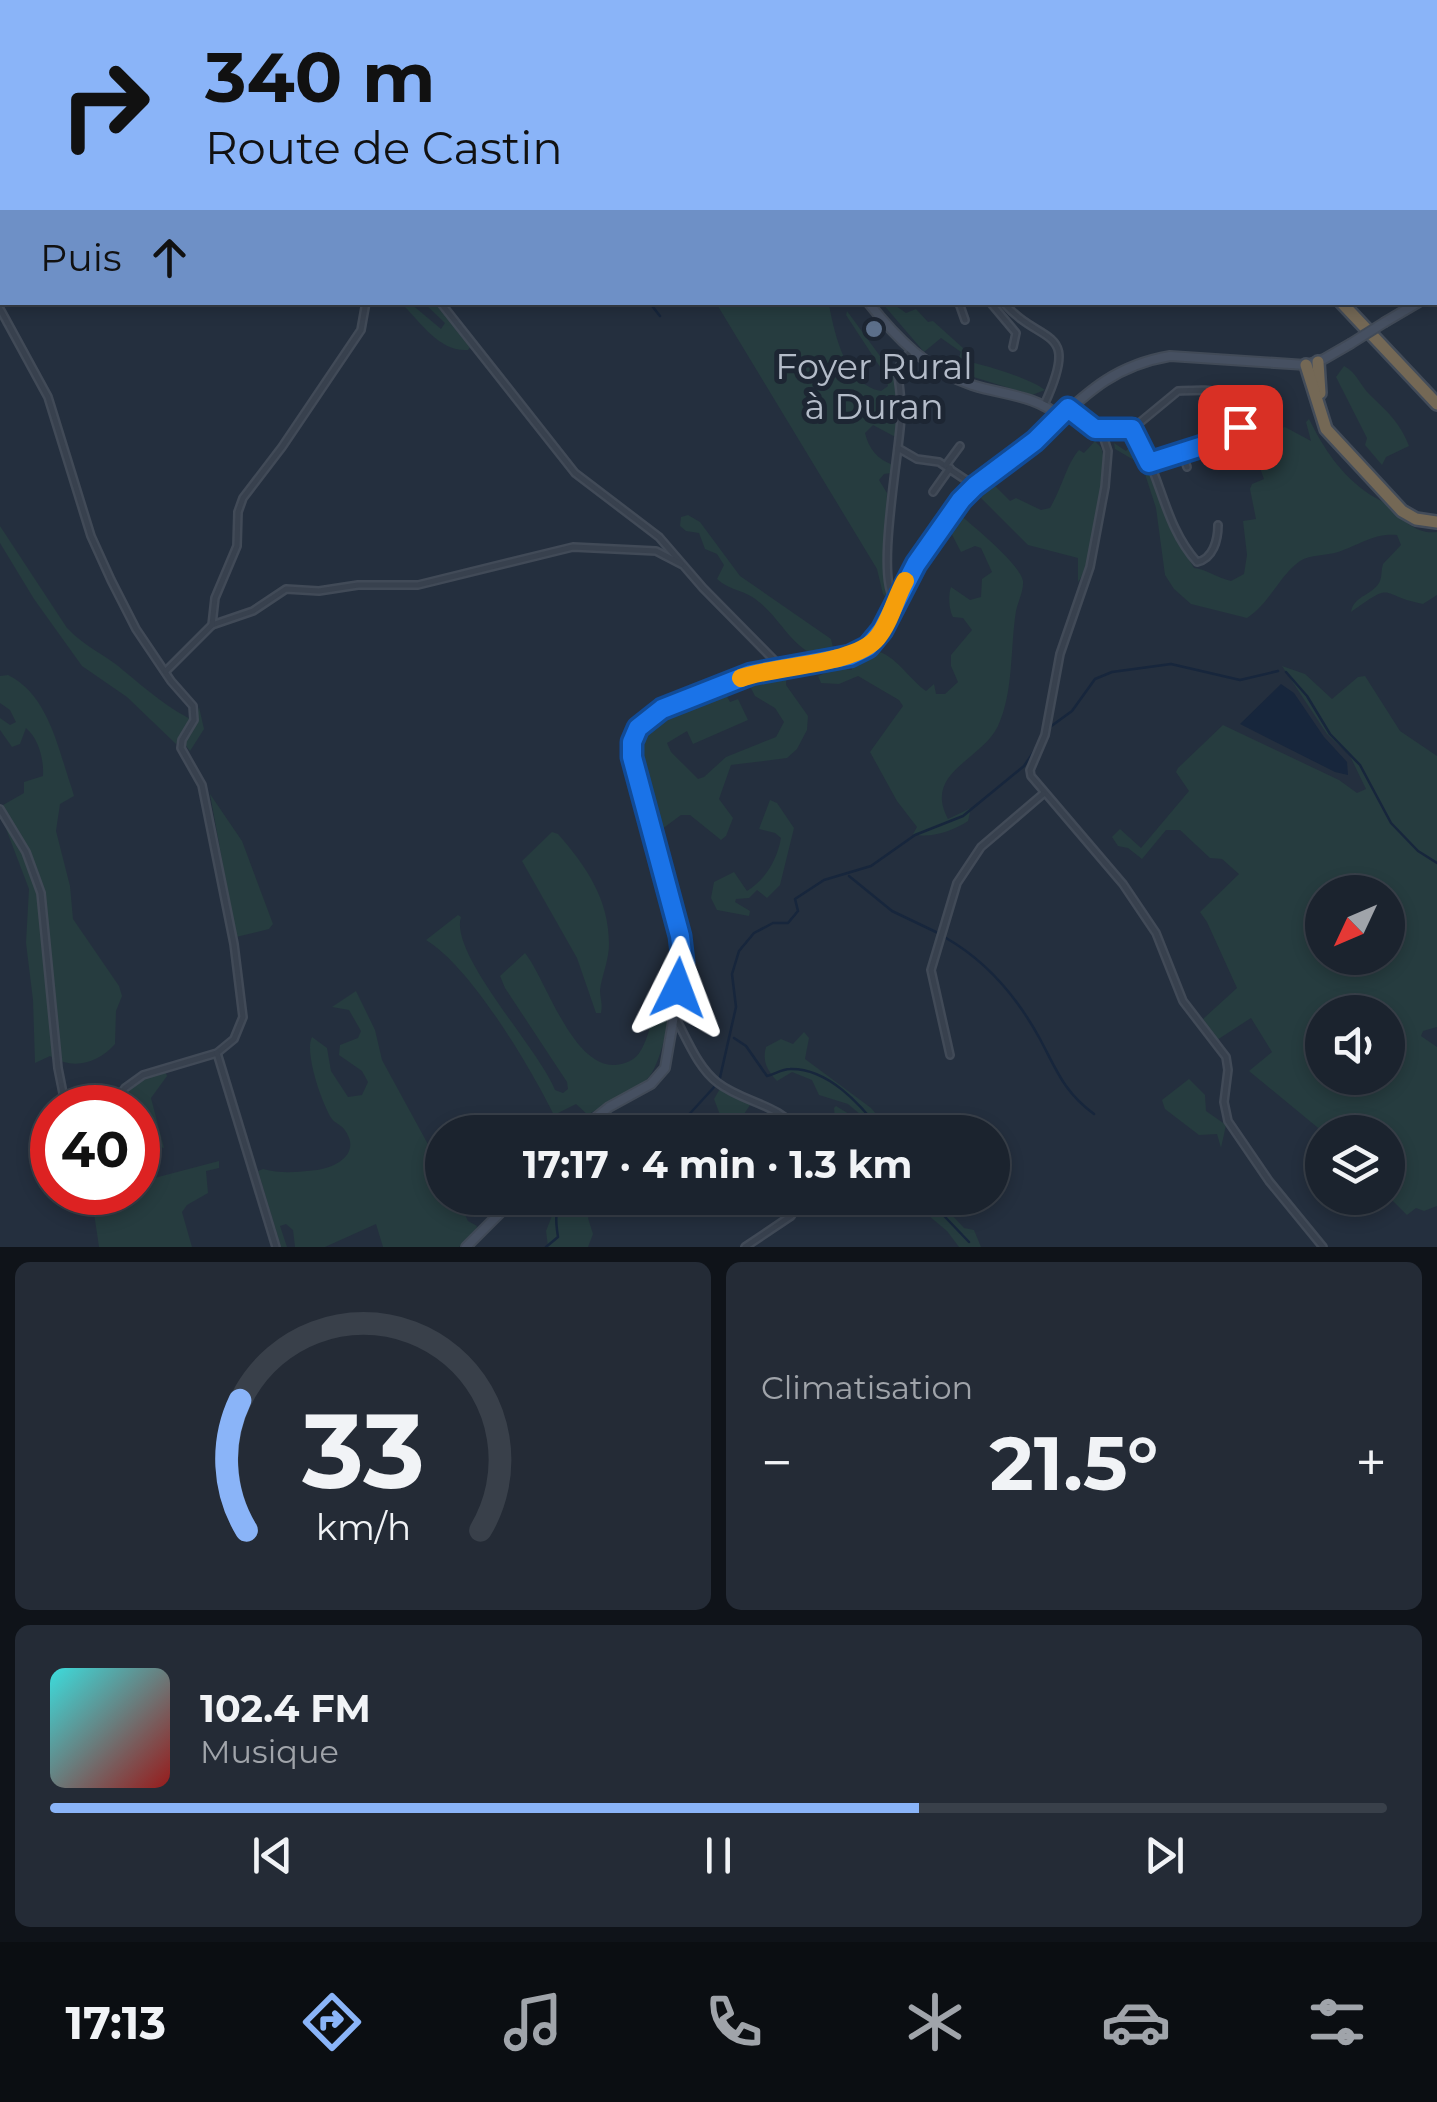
<!DOCTYPE html>
<html lang="fr">
<meta charset="utf-8">
<style>
:root{--surface:#1b232e;--page:#242b36;--text:#f1f3f6;--muted:#a0a4aa;--line:#39404a;--accent:#8ab4f8}
body{margin:0;font-family:Montserrat,sans-serif;background:var(--page);color:var(--text);height:100vh;display:flex;flex-direction:column;font-size:38px;white-space:nowrap}
*{box-sizing:border-box;margin:0}
p{font-size:32px;color:var(--muted)}
.icon{flex:none;width:55px;height:55px;fill:none;stroke:currentColor;stroke-width:2;stroke-linecap:round;stroke-linejoin:round}
.map{position:relative;height:1247px;overflow:hidden}
.side{display:flex;flex-direction:column;gap:15px;padding:15px;background:#0f1319;flex:1}
.side>*{flex:none}
.banner{position:absolute;left:0px;top:0px;width:1438px;height:305px;box-shadow:0 5px 15px #0003,0 0 0 2px var(--line);background:#8ab4f8;color:#111;overflow:hidden}
.needle{width:65px;rotate:226deg}
.controls{position:absolute;left:1305px;top:875px;display:grid;gap:20px}
.controls a{display:grid;place-items:center;width:100px;height:100px;border-radius:50%;background:var(--surface);box-shadow:0 5px 15px #0003,0 0 0 2px var(--line);font-size:50px}
.speed{position:absolute;left:30px;top:1085px;display:flex;gap:20px;font-size:50px;font-weight:700;text-align:center}
.speed>*{display:grid;place-content:center;width:130px;height:130px;border-radius:50%;background:var(--surface);box-shadow:0 5px 15px #0003,0 0 0 2px var(--line);line-height:1}
.speed .limit{border:15px solid #d22;background:#fff;color:#111}
.pin{position:absolute;display:grid;place-items:center;width:85px;height:85px;color:#fff;margin:-42px;border-radius:20px;box-shadow:0 5px 15px #0006}
.me{position:absolute;width:110px;margin:-55px;rotate:3deg;stroke-linejoin:round;filter:drop-shadow(0 0 8px #0008)}
.turn{display:flex;align-items:center;gap:35px;height:210px;padding:0 40px;font-size:45px}
.turn .icon{width:130px;height:130px;stroke-width:2.5}
.turn b{display:block;font-size:70px;line-height:85px}
.then{display:flex;align-items:center;height:95px;padding:0 40px;background:#0003;gap:20px;font-size:38px}
.big{font-size:75px;font-weight:700;line-height:1.1}
.side .widget{flex:1;display:flex;flex-direction:column;justify-content:center;gap:15px;min-width:0;padding:0 35px;border-radius:15px;background:var(--page)}
.side .dial{align-items:center;gap:0}
.dial svg{height:260px;overflow:visible;fill:none;stroke:var(--line);stroke-width:7;stroke-linecap:round;text-anchor:middle}
.dial text{fill:var(--text);stroke:none}
.song{display:flex;align-items:center;gap:30px}
.cover{width:120px;height:120px;border-radius:15px;background:linear-gradient(135deg,hsl(180 70% 55%),hsl(0 70% 35%))}
.played{height:10px;border-radius:5px;background:linear-gradient(90deg,var(--accent) 65%,var(--line) 65%)}
.keys{display:flex;justify-content:space-around;direction:ltr}
.heat{display:flex;justify-content:space-between;align-items:center;font-size:55px;direction:ltr}
.side .tiles{flex:1;display:grid;gap:15px;grid-template-columns:1fr 1fr}
.widget:last-child{grid-column:span 2}
.trip{position:absolute;left:425px;top:1115px;width:585px;height:100px;border-radius:50px;background:var(--surface);box-shadow:0 5px 15px #0003,0 0 0 2px var(--line);font-weight:700;line-height:100px;text-align:center}
.tab-bar{display:flex;height:160px;justify-content:space-around;align-items:center;background:#0b0e12;color:var(--muted)}
.tab-bar .icon{width:70px;height:70px}
.tab-bar .active{color:var(--accent)}
.tab-bar b{font-size:45px;color:var(--text)}
.map>svg:first-child{display:block}
.green{fill:#263c3f;fill-rule:evenodd}
.water{fill:#17263c}
.lines{fill:none;stroke-linecap:round;stroke-linejoin:round}
.stream{stroke:#17263c;stroke-width:2.5}
.street-casing{stroke:#414a57;stroke-width:10}
.secondary-casing{stroke:#414a57;stroke-width:12}
.highway-casing{stroke:#434c59;stroke-width:16}
.street{stroke:#38414e;stroke-width:5}
.secondary{stroke:#465061;stroke-width:8}
.highway{stroke:#746855;stroke-width:11}
.secondary-bridge-casing{stroke:#414a57;stroke-width:12;stroke-linecap:butt}
.secondary-bridge{stroke:#465061;stroke-width:8}
.route-casing{stroke:#114b97;stroke-width:25}
.route{stroke:#1a73e8;stroke-width:18}
.slow{stroke:#f59e0b;stroke-width:18}
.service-dot{fill:#5c6f8a;stroke:#1d2633;stroke-width:4}
.labels{text-anchor:middle;dominant-baseline:central;stroke-width:10;stroke-linejoin:round;paint-order:stroke}
.poi-label{font-size:35px;fill:#b4bcc9;stroke:#1d2633}
</style>
<div class="map">
<svg width="1437" height="1247" viewBox="0 0 1437 1247">
<rect width="100%" height="100%" fill="#242f3e"/>
<!-- green -->
<g class="green">
<path d="M 405,303 L 410,303 L 441,329 L 445,323 L 424,303 L 435,303 L 471,346 L 468,350 C 440,352 422,324 404,306 Z"/>
<path d="M 716,303 L 832,303 L 829,305 C 835,336 846,385 881,391 L 888,386 L 886,376 L 846,315 L 847,311 L 891,371 L 900,378 L 905,413 L 903,441 L 873,425 L 865,433 C 869,449 877,459 893,465 L 891,473 L 884,474 L 879,480 L 887,493 L 885,587 L 890,602 L 883,594 L 877,569 Z"/>
<path d="M 882,303 L 892,303 L 906,313 L 916,309 L 928,322 L 933,321 L 963,348 L 965,361 C 986,365 1029,378 1045,390 L 1032,395 L 954,371 L 961,352 L 941,338 L 924,352 Z"/>
<path d="M 1344,366 C 1357,373 1360,385 1370,395 C 1387,411 1401,424 1409,446 L 1386,457 L 1382,465 L 1365,445 L 1367,438 L 1336,377 Z"/>
<path d="M 1309,419 C 1324,449 1341,475 1369,494 C 1373,497 1379,499 1383,502 C 1401,515 1412,535 1437,532 L 1437,595 L 1423,604 C 1377,595 1396,580 1351,612 C 1354,595 1374,595 1380,581 C 1382,576 1381,570 1383,564 L 1401,545 L 1397,535 C 1373,533 1360,545 1338,552 C 1326,556 1311,554 1300,561 C 1279,576 1270,603 1247,618 L 1191,604 L 1174,589 L 1165,575 L 1156,508 L 1144,471 L 1139,463 L 1115,449 L 1114,443 L 1126,451 L 1135,441 L 1131,435 L 1137,441 L 1165,516 L 1194,568 C 1206,569 1217,578 1231,581 L 1244,574 L 1247,555 L 1243,521 L 1256,519 L 1250,489 L 1252,484 L 1264,479 L 1250,441 L 1285,427 L 1311,441 L 1306,422 Z"/>
<path d="M 1095,441 C 1100,447 1102,446 1103,455 C 1106,480 1093,564 1078,582 L 1078,558 L 1028,545 L 979,496 L 980,489 L 992,483 L 1010,501 L 1016,498 L 1041,510 L 1050,508 C 1061,490 1067,463 1079,450 L 1084,453 Z"/>
<path d="M 959,514 C 973,526 1020,564 1023,581 C 1024,590 1018,602 1016,611 C 1010,648 1014,691 998,726 C 981,761 923,772 948,819 L 971,808 L 968,821 C 953,831 930,839 913,834 L 917,827 L 897,801 L 870,752 L 903,706 L 899,700 L 858,676 L 839,684 L 821,683 L 818,676 L 838,668 L 852,670 L 850,662 L 874,650 C 896,655 908,678 926,691 L 934,684 L 936,694 L 945,694 L 958,682 L 951,666 L 951,655 L 972,630 L 963,618 L 953,617 C 949,610 948,595 951,587 L 970,600 L 981,597 L 982,579 L 992,572 L 981,548 L 975,546 L 961,552 L 949,529 Z"/>
<path d="M 688,515 L 700,522 L 740,576 L 831,639 L 833,647 L 810,653 C 789,641 778,617 759,602 C 746,590 730,591 717,579 L 724,565 L 717,554 L 705,549 L 699,533 L 686,531 L 680,526 L 681,517 Z"/>
<path d="M 0,526 L 67,628 C 86,648 105,654 124,671 C 147,690 169,709 196,722 L 199,707 L 204,729 L 190,751 L 180,738 L 176,744 L 127,697 L 82,666 L 34,599 L 0,543 Z"/>
<path d="M 1282,666 L 1305,674 L 1332,699 L 1358,677 L 1365,676 L 1400,731 L 1437,756 L 1437,1027 L 1423,1031 L 1421,1036 L 1437,1047 L 1437,1206 L 1424,1211 L 1416,1208 L 1407,1215 L 1388,1196 L 1388,1132 L 1323,1132 L 1249,1071 L 1272,1052 L 1251,1018 L 1217,1040 L 1203,1019 L 1237,988 L 1207,922 L 1200,912 L 1239,874 L 1222,859 L 1210,858 L 1180,830 L 1166,830 L 1142,859 L 1128,848 L 1118,846 L 1112,837 L 1120,829 L 1141,848 L 1189,791 L 1176,772 L 1178,768 L 1223,725 L 1339,780 L 1357,793 L 1366,789 L 1350,756 L 1327,734 ZM 1322,892 L 1388,892 L 1388,958 L 1322,958 ZM 1322,1012 L 1388,1012 L 1388,1078 L 1322,1078 Z"/>
<path d="M 778,674 L 786,679 L 786,685 L 808,716 L 807,730 L 797,749 L 787,758 L 731,765 L 719,799 L 733,818 L 726,836 L 721,840 L 690,815 L 681,815 L 658,832 C 632,733 621,728 723,689 L 730,702 L 738,699 L 748,720 L 693,744 L 687,731 L 667,743 L 671,752 L 698,779 L 704,777 L 726,757 L 776,737 L 784,722 L 775,708 L 755,696 L 749,684 L 731,686 L 751,677 L 764,683 Z"/>
<path d="M 8,675 C 49,695 58,749 72,789 L 74,796 L 60,804 L 56,831 L 70,886 L 73,919 L 119,986 L 122,996 L 116,1011 L 115,1044 C 97,1064 73,1070 50,1056 L 35,1063 L 33,1000 L 26,943 L 29,889 L 0,813 L 3,805 L 24,793 L 24,782 L 43,776 C 44,760 39,739 26,728 L 20,744 L 12,747 L 0,730 L 0,718 L 10,725 L 16,722 L 10,710 L 0,703 L 0,676 Z"/>
<path d="M 210,794 L 242,841 L 273,924 L 269,929 L 236,937 Z"/>
<path d="M 770,800 L 777,803 L 794,828 L 780,885 L 767,898 L 757,890 L 749,898 L 736,899 L 735,902 L 750,911 L 749,916 L 717,910 L 711,898 L 714,882 L 734,872 L 747,891 C 766,879 777,860 781,838 L 775,833 L 759,829 Z"/>
<path d="M 552,832 L 558,834 C 586,866 609,899 609,944 C 609,960 602,975 600,990 C 600,998 603,1004 601,1013 L 596,1013 L 577,958 L 522,861 Z"/>
<path d="M 458,915 L 461,917 C 449,954 539,1049 555,1090 L 563,1093 L 568,1089 L 567,1082 L 505,988 L 500,976 L 525,953 C 546,979 572,1067 615,1065 C 625,1064 636,1060 641,1050 C 653,1031 658,983 665,959 L 670,954 C 680,974 665,1058 649,1077 C 635,1094 607,1102 588,1115 L 576,1104 L 558,1113 L 561,1126 L 569,1130 L 562,1132 C 539,1081 474,969 426,940 Z"/>
<path d="M 356,991 L 375,1030 L 382,1060 L 442,1170 L 442,1198 L 457,1198 L 468,1221 L 477,1226 L 476,1231 L 459,1247 L 383,1247 L 376,1224 L 325,1247 L 295,1247 L 293,1230 L 286,1224 L 280,1226 L 287,1247 L 281,1247 L 258,1171 L 263,1169 C 282,1174 297,1172 317,1170 C 338,1167 362,1152 344,1129 C 341,1125 335,1123 332,1119 C 322,1104 304,1052 312,1037 L 327,1048 L 331,1071 L 348,1097 L 362,1095 L 368,1082 L 362,1071 L 339,1055 L 340,1045 L 358,1038 L 361,1031 L 349,1010 L 332,1007 Z"/>
<path d="M 804,1032 L 809,1038 L 805,1059 L 871,1108 L 891,1132 L 836,1132 L 834,1108 L 836,1106 L 862,1122 L 861,1115 L 848,1104 L 819,1095 L 812,1080 L 792,1072 L 777,1081 C 767,1070 762,1061 766,1047 L 781,1039 L 793,1044 Z"/>
<path d="M 165,1071 L 167,1076 L 151,1098 L 164,1148 L 160,1147 L 142,1103 L 120,1107 L 113,1098 L 123,1083 Z"/>
<path d="M 1189,1079 L 1205,1095 L 1206,1111 L 1226,1125 L 1221,1148 L 1217,1134 L 1199,1135 L 1165,1109 L 1162,1100 Z"/>
<path d="M 721,1087 L 752,1102 L 742,1117 L 741,1124 L 731,1132 L 707,1132 L 695,1125 L 696,1122 L 707,1123 L 720,1115 L 714,1099 Z"/>
<path d="M 138,1151 L 143,1181 L 219,1161 L 219,1168 L 206,1171 L 208,1193 L 187,1205 L 182,1212 L 192,1247 L 99,1247 L 91,1193 L 138,1192 Z"/>
<path d="M 559,1198 L 599,1198 L 600,1202 L 588,1218 L 593,1234 L 588,1247 L 548,1247 L 546,1231 Z"/>
<path d="M 919,1198 L 936,1198 L 964,1228 L 974,1230 L 981,1247 L 959,1247 L 947,1231 L 916,1205 Z"/>
</g>
<!-- water -->
<path class="water" d="M 1281,684 L 1294,693 L 1324,737 L 1347,762 L 1348,775 L 1335,772 L 1240,724 Z"/>
<g class="lines">
<!-- stream -->
<g class="stream">
<path d="M 451,0 L 453,2"/>
<path d="M 937,0 L 938,2"/>
<path d="M 0,267 L 2,271"/>
<path d="M 649,302 L 660,316"/>
<path d="M 1286,672 L 1307,696 L 1330,734 L 1360,765 L 1391,823 L 1418,851 L 1437,863"/>
<path d="M 1050,727 L 1072,711 L 1095,679 L 1112,672 L 1171,664 L 1240,680 L 1278,671"/>
<path d="M 849,876 L 892,911 L 938,933"/>
<path d="M 946,938 C 988,962 1017,997 1040,1039 C 1057,1071 1064,1092 1094,1114"/>
<path d="M 734,1038 L 746,1046 L 767,1076 C 775,1074 782,1069 790,1069 C 828,1068 860,1104 882,1132"/>
<path d="M 719,1082 L 736,1007 L 732,974 L 739,951 L 754,933 L 773,923 L 788,923 L 798,911 L 795,899 L 824,880 L 871,866 L 915,835 L 963,816 L 1024,766 L 1037,747"/>
<path d="M 673,1132 L 716,1085"/>
<path d="M 927,1198 L 969,1242"/>
<path d="M 546,1247 L 558,1237 C 556,1223 553,1209 566,1201 L 592,1205 L 593,1198"/>
</g>
<!-- street casing -->
<g class="street-casing">
<g id="street">
<path d="M 362,0 L 363,2"/>
<path d="M 661,0 L 663,2"/>
<path d="M 732,0 L 735,2"/>
<path d="M 842,2 L 842,1"/>
<path d="M 1422,2 L 1424,0"/>
<path d="M 440,302 L 575,473 L 659,537 L 703,588 L 780,666"/>
<path d="M 990,302 L 1016,333 L 1013,347"/>
<path d="M 1003,302 C 1041,347 1081,324 1045,403"/>
<path d="M 959,303 L 965,320"/>
<path d="M 0,309 L 48,397 L 91,536 L 111,580 L 136,629 L 171,681 L 193,706 L 194,720 L 182,740 L 181,748 L 202,785 L 234,944 L 243,1017 L 234,1039 L 217,1053 L 143,1075 L 125,1088 L 111,1108"/>
<path d="M 1068,409 L 1095,429 L 1132,429"/>
<path d="M 1095,429 L 1104,439 L 1108,451 L 1105,487 L 1090,567 L 1060,654 L 1045,735 L 1030,770 L 1031,776 L 1123,884 L 1156,933 L 1183,1001 L 1226,1057 L 1228,1070 L 1224,1102 L 1228,1121 L 1269,1181 L 1323,1247"/>
<path d="M 1132,429 L 1178,391 C 1218,389 1229,387 1240,427 L 1233,439 L 1149,463"/>
<path d="M 1132,429 C 1161,470 1162,523 1197,562 C 1213,559 1218,540 1218,525"/>
<path d="M 1227,442 L 1231,457"/>
<path d="M 898,448 L 917,459 L 939,462 L 975,486"/>
<path d="M 1182,452 L 1187,467"/>
<path d="M 946,465 L 960,446"/>
<path d="M 933,492 L 950,468"/>
<path d="M 895,600 C 875,579 900,451 901,416 C 902,400 899,384 897,369 L 912,349"/>
<path d="M 212,625 L 253,611 L 286,589 L 319,591 L 358,585 L 418,585 L 573,547 L 656,551 L 681,564"/>
<path d="M 166,671 L 212,625 L 215,598 L 237,546 L 238,512 L 243,498 L 282,447 L 361,330 L 366,302"/>
<path d="M 0,809 L 26,852 L 41,893 L 58,1068 L 66,1108"/>
<path d="M 675,1017 C 687,1039 698,1068 718,1083 C 744,1103 781,1104 798,1132"/>
<path d="M 217,1053 L 276,1247"/>
<path d="M 950,1055 L 931,970 L 957,883 L 981,847 L 1043,794"/>
<path d="M 745,1247 L 791,1216 L 803,1198"/>
</g>
</g>
<!-- secondary casing -->
<g class="secondary-casing">
<g id="secondary">
<path d="M 1435,293 L 1437,292"/>
<path d="M 868,302 C 896,338 929,371 972,385 C 1003,395 1036,395 1060,417"/>
<path d="M 1385,322 L 1419,302"/>
<path d="M 578,1132 L 609,1107 L 651,1084 L 665,1068 L 683,963 L 680,936 L 632,757 C 631,744 633,732 643,722 C 664,700 746,674 777,667 C 804,661 842,666 866,649 C 889,632 900,589 916,564 C 933,537 952,506 976,485 C 993,470 1014,459 1031,444 C 1078,403 1105,367 1170,356 L 1306,365 L 1324,359 L 1350,344"/>
<path d="M 466,1247 L 515,1198"/>
</g>
</g>
<!-- highway casing -->
<g class="highway-casing">
<g id="highway">
<path d="M 1054,0 L 1056,2"/>
<path d="M 1341,302 L 1437,404"/>
<path d="M 1318,362 L 1320,393"/>
<path d="M 1306,365 L 1326,429 L 1402,511 L 1416,519 L 1437,522"/>
</g>
</g>
<!-- street -->
<use href="#street" class="street"/>
<!-- secondary -->
<use href="#secondary" class="secondary"/>
<!-- highway -->
<use href="#highway" class="highway"/>
<!-- secondary-bridge casing -->
<g class="secondary-bridge-casing">
<path id="secondary-bridge" d="M 1350,344 L 1385,322"/>
</g>
<!-- secondary-bridge -->
<use href="#secondary-bridge" class="secondary-bridge"/>
</g>
<g class="lines">
<!-- route casing -->
<g class="route-casing">
<path id="route" d="M 678,988 L 683,962 L 680,936 L 632,757 L 632,742 L 638,728 L 662,709 L 751,674 L 850,656 L 868,647 L 882,630 L 916,564 L 961,500 L 975,486 L 1035,441 L 1068,408 L 1095,429 L 1132,429 L 1149,463 L 1215,442 C 1227,440 1236,442 1240,427"/>
</g>
<!-- route -->
<use href="#route" class="route"/>
<!-- slow -->
<path class="slow" d="M 741,678 C 777,665 855,665 877,638 C 890,623 895,599 905,581"/>
</g>
<!-- markers -->
<circle class="service-dot" cx="874" cy="329" r="10"/>
<g class="labels">
<!-- poi labels -->
<g class="poi-label">
<text x="874" y="366">Foyer Rural<tspan x="874" dy="40">à Duran</tspan></text>
</g>
</g>
</svg>
<div class="controls">
<a><svg class="needle" viewBox="-14 -14 28 28"><path d="M0-13l5 13h-10z" fill="#e53935"/><path d="M0 13l5-13h-10z" fill="#a0a4aa"/></svg></a>
<a><svg class="icon" aria-label="sound" viewBox="0 0 24 24"><path d="M4 9h4l5-4v14l-5-4H4zM17 9q2 3 0 6"/></svg></a>
<a><svg class="icon" aria-label="layers" viewBox="0 0 24 24"><path d="M12 4l9 5-9 5-9-5zM3 14l9 5 9-5"/></svg></a>
</div>
<div class="speed"><div class="limit">40</div></div>
<div class="pin" style="left:1240px;top:427px;background:#d93025"><svg class="icon" aria-label="arrive" viewBox="0 0 24 24"><path d="M6 21V4h12l-3 4 3 4H6"/></svg></div>
<svg class="me" style="left:678px;top:988px" viewBox="-20 -20 40 40"><path d="M0-17L14 15 0 8-14 15z" fill="#1a73e8" stroke="#fff" stroke-width="4"/></svg>
<div class="trip">17:17 · 4 min · 1.3 km</div>
<div class="banner">
<div class="turn"><svg class="icon" aria-label="right" viewBox="0 0 24 24"><path d="M7 20v-9h11M14 6l5 5-5 5"/></svg><div><b>340 m</b>Route de Castin</div></div>
<div class="then">Puis<svg class="icon" aria-label="ahead" viewBox="0 0 24 24"><path d="M12 20V5M6 11l6-6 6 6"/></svg></div>
</div>
</div>
<section class="side">
<div class="tiles">
<div class="widget dial"><svg viewBox="0 0 100 80">
<path d="M14 69A42 42 0 1 1 86 69"/>
<path d="M14 69A42 42 0 0 1 12 29" stroke="#8ab4f8"/>
<text x="50" y="56" font-size="32" font-weight="700">33</text>
<text x="50" y="72" font-size="11">km/h</text>
</svg></div>
<div class="widget"><p>Climatisation</p>
<div class="heat"><a>−</a><b class="big">21.5°</b><a>+</a></div>
</div>
<div class="widget">
<div class="song"><i class="cover"></i><div><b>102.4 FM</b><p>Musique</p></div></div>
<div class="played"></div>
<div class="keys"><svg class="icon" aria-label="previous" viewBox="0 0 24 24"><path d="M18 5L8 12l10 7zM5 5v14"/></svg><svg class="icon" aria-label="pause" viewBox="0 0 24 24"><path d="M8 5v14M16 5v14"/></svg><svg class="icon" aria-label="next" viewBox="0 0 24 24"><path d="M6 5l10 7-10 7zM19 5v14"/></svg></div>
</div>
</div>
</section>
<nav class="tab-bar">
<b>17:13</b>
<svg class="icon active" aria-label="directions" viewBox="0 0 24 24"><path d="M12 3l9 9-9 9-9-9zM9 14v-3h6M13 9l2 2-2 2"/></svg>
<svg class="icon" aria-label="music" viewBox="0 0 24 24"><path d="M9 18V5l10-2v13"/><circle cx="6" cy="18" r="3"/><circle cx="16" cy="16" r="3"/></svg>
<svg class="icon" aria-label="phone" viewBox="0 0 24 24"><path d="M5 4h4l2 5-3 2q2 4 5 5l2-3 5 2v4C11 20 4 13 5 4z"/></svg>
<svg class="icon" aria-label="climate" viewBox="0 0 24 24"><path d="M12 3v18M4 7l16 10M4 17L20 7"/></svg>
<svg class="icon" aria-label="car" viewBox="0 0 24 24"><path d="M5 17H2v-5l4-1 3-4h7l3 4 3 1v5h-3M9 17h6M6 11h13"/><circle cx="7" cy="17" r="2"/><circle cx="17" cy="17" r="2"/></svg>
<svg class="icon" aria-label="filters" viewBox="0 0 24 24"><path d="M4 7h16M4 17h16"/><circle cx="9" cy="7" r="2"/><circle cx="15" cy="17" r="2"/></svg>
</nav>
